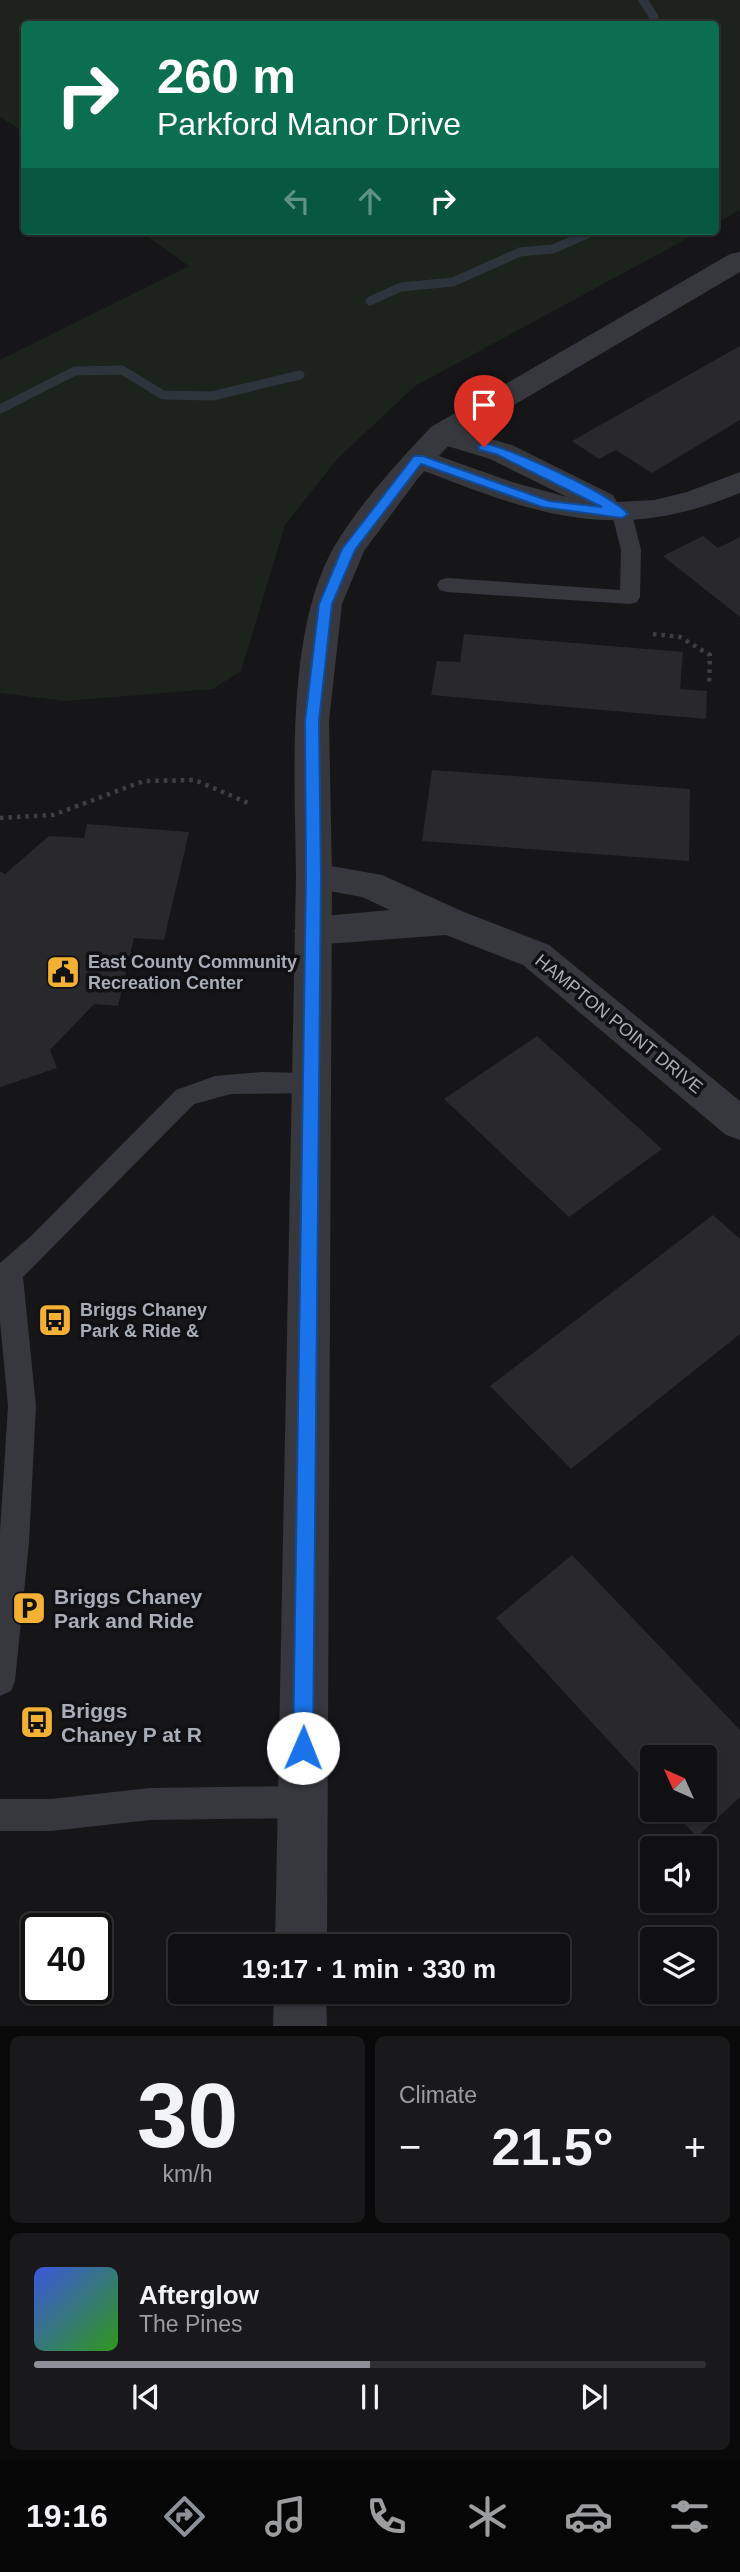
<!DOCTYPE html>
<meta charset="utf-8">
<style>
:root{--surface:#101012;--page:#19191b;--text:#f1f3f6;--muted:#9c9d9f;--line:#303032;--accent:#8c9099}
body{margin:0;font-family:Arial,sans-serif;background:var(--page);color:var(--text);height:100vh;display:flex;flex-direction:column;font-size:26px;white-space:nowrap}
*{box-sizing:border-box;margin:0}
p{font-size:23px;color:var(--muted)}
.icon{flex:none;width:38px;height:38px;fill:none;stroke:currentColor;stroke-width:2;stroke-linecap:round;stroke-linejoin:round}
.map{position:relative;height:2026px;overflow:hidden}
.details{display:flex;flex-direction:column;gap:10px;padding:10px;background:#09090a;flex:1}
.details>*{flex:none}
.guide{position:absolute;left:21px;top:21px;width:698px;height:214px;border-radius:7px;box-shadow:0 2px 5px #0004,0 0 0 2px var(--line);background:#0b6e4f;color:#fff;overflow:hidden}
.needle{width:46px;rotate:315deg}
.fabs{position:absolute;left:640px;top:1745px;display:grid;gap:14px}
.fabs a{display:grid;place-items:center;width:77px;height:77px;border-radius:7px;background:var(--surface);box-shadow:0 2px 5px #0004,0 0 0 2px var(--line);font-size:35px}
.speed{position:absolute;left:21px;top:1913px;display:flex;gap:14px;font-size:35px;font-weight:700;text-align:center}
.speed>*{display:grid;place-content:center;width:91px;height:91px;border-radius:50%;background:var(--surface);box-shadow:0 2px 5px #0004,0 0 0 2px var(--line);line-height:1}
.speed .limit{border:4px solid #111;border-radius:10px;background:#fff;color:#111}
.pin{position:absolute;display:grid;place-items:center;width:60px;height:60px;color:#fff;margin:-72px -30px;border-radius:50% 50% 50% 0;rotate:-45deg;box-shadow:0 0 7px #0007}
.pin .icon{rotate:45deg}
.me{position:absolute;width:77px;margin:-38px;rotate:1deg;stroke-linejoin:round;filter:drop-shadow(0 0 5px #0008)}
.turn{display:flex;align-items:center;gap:24px;height:147px;padding:0 21px;font-size:32px}
.turn .icon{width:91px;height:91px;stroke-width:2.5}
.turn b{display:block;font-size:49px;line-height:60px}
.lanes{display:flex;align-items:center;height:66px;padding:0 21px;background:#0003;justify-content:center;gap:35px;direction:ltr}
.lanes .off{opacity:.35}
.big{font-size:52px;font-weight:700;line-height:1.1}
.details .widget{flex:1;display:flex;flex-direction:column;justify-content:center;gap:10px;min-width:0;padding:0 24px;border-radius:10px;background:var(--page)}
.details .dial{align-items:center;gap:0}
.dial b{font-size:91px;line-height:1}
.song{display:flex;align-items:center;gap:21px}
.cover{width:84px;height:84px;border-radius:10px;background:linear-gradient(135deg,hsl(230 70% 55%),hsl(110 70% 35%))}
.played{height:7px;border-radius:4px;background:linear-gradient(90deg,var(--accent) 50%,var(--line) 50%)}
.keys{display:flex;justify-content:space-around;direction:ltr}
.heat{display:flex;justify-content:space-between;align-items:center;font-size:38px;direction:ltr}
.details .tiles{flex:1;display:grid;gap:10px;grid-template-columns:1fr 1fr}
.widget:last-child{grid-column:span 2}
.trip{position:absolute;left:168px;top:1934px;width:402px;height:70px;border-radius:7px;background:var(--surface);box-shadow:0 2px 5px #0004,0 0 0 2px var(--line);font-weight:700;line-height:70px;text-align:center}
.menu{display:flex;height:112px;justify-content:space-around;align-items:center;background:#060607;color:var(--muted)}
.menu .icon{width:49px;height:49px}
.menu .selected{color:var(--accent)}
.menu b{font-size:32px;color:var(--text)}
.map>svg:first-child{display:block}
.green{fill:#1c231d}
.lines{fill:none;stroke-linecap:round;stroke-linejoin:round}
.stream{stroke:#2c353c;stroke-width:9}
.building{fill:#29292c}
.path{stroke:#3d3f44;stroke-width:4.5;stroke-dasharray:3.5 5;stroke-linecap:butt}
.service{fill:#37383d;fill-rule:evenodd}
.minor{fill:#37383d;fill-rule:evenodd}
.tertiary{fill:#37383d;fill-rule:evenodd}
.route{fill:#1a73e8;stroke:#114b97;stroke-width:2}
.labels{text-anchor:middle;dominant-baseline:central;stroke-width:7;stroke-linejoin:round;paint-order:stroke}
.poi-label{font-size:18px;font-weight:bold;fill:#a8adb8;stroke:#111113;text-anchor:start}
.street-label{font-size:18px;fill:#a8adb8;stroke:#111113}
.near-poi-label{font-size:21px;font-weight:bold;fill:#a8adb8;stroke:#111113;text-anchor:start}
</style>
<div class="map">
<svg width="740" height="2026" viewBox="0 0 740 2026">
<rect width="100%" height="100%" fill="#161618"/>
<!-- green -->
<g class="green">
<path d="M 0,0 L 740,0 L 740,210 L 716,223 L 716,24 L 24,24 L 24,132 L 0,117 Z"/>
<path d="M 140,231 L 701,231 L 415,386 L 337,459 L 285,525 L 241,671 L 213,689 L 65,701 L 0,693 L 0,360 L 189,266 Z"/>
</g>
<g class="lines">
<!-- stream -->
<g class="stream">
<path d="M 643,0 L 654,17 L 651,24"/>
<path d="M 370,301 L 401,287 L 453,282 L 520,252 L 553,249 L 594,231"/>
<path d="M 0,409 L 75,371 L 122,370 L 163,395 L 212,396 L 300,375"/>
</g>
</g>
<!-- building -->
<g class="building">
<path d="M 740,346 L 740,420 L 652,473 L 616,450 L 599,459 L 572,441 Z"/>
<path d="M 703,536 L 718,548 L 740,537 L 740,617 L 663,556 Z"/>
<path d="M 464,634 L 683,652 L 680,689 L 707,691 L 706,719 L 431,695 L 437,661 L 460,662 Z"/>
<path d="M 432,770 L 690,789 L 689,861 L 422,841 Z"/>
<path d="M 87,824 L 189,832 L 164,940 L 134,938 L 118,1006 L 94,1004 L 50,1050 L 57,1068 L 0,1087 L 0,871 L 5,874 L 49,836 L 84,838 Z"/>
<path d="M 537,1036 L 662,1149 L 569,1217 L 444,1099 Z"/>
<path d="M 713,1215 L 740,1239 L 740,1334 L 571,1469 L 490,1386 Z"/>
<path d="M 572,1555 L 740,1730 L 740,1797 L 697,1837 L 672,1810 L 705,1810 L 705,1757 L 653,1757 L 653,1789 L 496,1618 Z"/>
</g>
<g class="lines">
<!-- path -->
<g class="path">
<path d="M 653,634 L 680,637 L 710,655 L 709,684"/>
<path d="M 0,818 L 53,815 L 144,781 L 195,780 L 248,803"/>
</g>
<!-- service -->
<g class="service">
<path d="M 622,508 L 629,510 L 632,514 L 641,550 L 640,597 L 637,602 L 630,604 L 447,592 L 440,590 L 437,585 L 440,580 L 447,578 L 620,590 L 621,550 L 612,514 L 615,510 Z"/>
<path d="M 262,1072 L 311,1073 L 320,1076 L 324,1083 L 320,1090 L 311,1093 L 231,1094 L 194,1104 L 23,1277 L 36,1406 L 29,1542 L 15,1681 L 11,1691 L 0,1696 L 0,1532 L 8,1406 L 0,1321 L 0,1263 L 31,1236 L 176,1090 L 215,1076 Z"/>
<path d="M 302,1786 L 313,1791 L 318,1802 L 313,1813 L 302,1818 L 150,1820 L 51,1831 L 0,1831 L 0,1799 L 51,1799 L 150,1788 Z"/>
</g>
<!-- minor -->
<g class="minor">
<path d="M 442,425 L 512,445 L 613,495 L 617,502 L 655,500 L 687,492 L 740,472 L 740,493 C 610,547 532,512 408,465 L 404,458 L 408,451 L 419,449 L 512,482 L 567,497 L 490,459 L 431,441 L 427,434 L 431,427 Z"/>
<path d="M 314,863 L 382,875 L 464,912 L 549,945 L 740,1101 L 740,1140 L 726,1135 L 523,965 L 446,935 L 313,945 L 300,941 L 294,931 L 300,921 L 313,917 L 390,910 L 362,897 L 301,886 L 296,876 L 301,866 Z"/>
</g>
<!-- tertiary -->
<g class="tertiary">
<path d="M 740,252 L 740,272 L 453,441 L 419,477 L 364,551 L 342,604 L 329,721 L 332,876 L 327,1946 L 275,1946 L 296,876 C 295,778 285,633 334,547 C 358,506 398,462 431,427 L 730,254 Z"/>
<path d="M 274,1992 L 326,1992 L 327,2026 L 273,2026 Z"/>
</g>
</g>
<!-- route -->
<path class="route" d="M 484,443 C 515,451 608,492 628,514 L 622,518 L 542,507 L 421,464 L 355,550 L 332,604 L 319,721 L 321,876 L 313,1748 L 310,1755 L 303,1758 L 296,1755 L 293,1748 L 306,876 L 305,721 L 319,604 L 342,549 L 414,456 L 423,456 L 549,501 L 602,507 L 496,454 L 480,450 L 478,447 Z"/>
<!-- icons -->
<defs>
<g id="civic-square" transform="scale(1.75)"><rect x="-9" y="-9" width="18" height="18" rx="4" fill="#f2b134" stroke="#111113"/><path d="M-.6-6.5H3V-4.5H.6V-3L4-1V1h2V6H-6V1h2V-1L-.6-3ZM-1.2 2.5V6h2.4V2.5Z" fill="#111"/></g>
<g id="bus-square" transform="scale(1.75)"><rect x="-9" y="-9" width="18" height="18" rx="4" fill="#f2b134" stroke="#111113"/><path d="M-5-6H5V4H4V6H2V4H-2V6H-4V4H-5ZM-3.5-4V0h7V-4ZM-3.5 1.2v1.5H-2V1.2ZM2 1.2v1.5H3.5V1.2Z" fill="#111"/></g>
<g id="parking-square" transform="scale(1.75)"><rect x="-9" y="-9" width="18" height="18" rx="4" fill="#f2b134" stroke="#111113"/><path d="M-3.5-5.5H1a3.5 3.5 0 0 1 0 7H-1V5.5H-3.5ZM-1-3.4V-.6H.8a1.4 1.4 0 0 0 0-2.8Z" fill="#111"/></g>
</defs>
<g fill-rule="evenodd">
<use href="#civic-square" x="63" y="972"/>
<use href="#bus-square" x="55" y="1320"/>
<use href="#parking-square" x="29" y="1608"/>
<use href="#bus-square" x="37" y="1722"/>
</g>
<g class="labels">
<!-- poi labels -->
<g class="poi-label">
<text x="88" y="962">East County Community<tspan x="88" dy="21">Recreation Center</tspan></text>
<text x="80" y="1310">Briggs Chaney<tspan x="80" dy="21">Park &amp; Ride &amp;</tspan></text>
</g>
<!-- street labels -->
<g class="street-label">
<text transform="translate(619 1024) rotate(39)">HAMPTON POINT DRIVE</text>
</g>
<!-- near-poi labels -->
<g class="near-poi-label">
<text x="54" y="1596">Briggs Chaney<tspan x="54" dy="24">Park and Ride</tspan></text>
<text x="61" y="1710">Briggs<tspan x="61" dy="24">Chaney P at R</tspan></text>
</g>
</g>
</svg>
<div class="fabs">
<a><svg class="needle" viewBox="-14 -14 28 28"><path d="M0-13l5 13h-10z" fill="#e53935"/><path d="M0 13l5-13h-10z" fill="#9c9d9f"/></svg></a>
<a><svg class="icon" aria-label="sound" viewBox="0 0 24 24"><path d="M4 9h4l5-4v14l-5-4H4zM17 9q2 3 0 6"/></svg></a>
<a><svg class="icon" aria-label="layers" viewBox="0 0 24 24"><path d="M12 4l9 5-9 5-9-5zM3 14l9 5 9-5"/></svg></a>
</div>
<div class="speed"><div class="limit">40</div></div>
<div class="pin" style="left:484px;top:447px;background:#d93025"><svg class="icon" aria-label="arrive" viewBox="0 0 24 24"><path d="M6 21V4h12l-3 4 3 4H6"/></svg></div>
<svg class="me" style="left:303px;top:1748px" viewBox="-20 -20 40 40"><circle r="19" fill="#fff"/><path d="M0-13L10 11 0 6-10 11z" fill="#1a73e8"/></svg>
<div class="trip">19:17 · 1 min · 330 m</div>
<div class="guide">
<div class="turn"><svg class="icon" aria-label="right" viewBox="0 0 24 24"><path d="M7 20v-9h11M14 6l5 5-5 5"/></svg><div><b>260 m</b>Parkford Manor Drive</div></div>
<div class="lanes"><svg class="icon off" aria-label="left" viewBox="0 0 24 24"><path d="M17 20v-9H6M10 6l-5 5 5 5"/></svg><svg class="icon off" aria-label="ahead" viewBox="0 0 24 24"><path d="M12 20V5M6 11l6-6 6 6"/></svg><svg class="icon" aria-label="right" viewBox="0 0 24 24"><path d="M7 20v-9h11M14 6l5 5-5 5"/></svg></div>
</div>
</div>
<section class="details">
<div class="tiles">
<div class="widget dial"><b>30</b><p>km/h</p></div>
<div class="widget"><p>Climate</p>
<div class="heat"><a>−</a><b class="big">21.5°</b><a>+</a></div>
</div>
<div class="widget">
<div class="song"><i class="cover"></i><div><b>Afterglow</b><p>The Pines</p></div></div>
<div class="played"></div>
<div class="keys"><svg class="icon" aria-label="previous" viewBox="0 0 24 24"><path d="M18 5L8 12l10 7zM5 5v14"/></svg><svg class="icon" aria-label="pause" viewBox="0 0 24 24"><path d="M8 5v14M16 5v14"/></svg><svg class="icon" aria-label="next" viewBox="0 0 24 24"><path d="M6 5l10 7-10 7zM19 5v14"/></svg></div>
</div>
</div>
</section>
<nav class="menu">
<b>19:16</b>
<svg class="icon selected" aria-label="directions" viewBox="0 0 24 24"><path d="M12 3l9 9-9 9-9-9zM9 14v-3h6M13 9l2 2-2 2"/></svg>
<svg class="icon" aria-label="music" viewBox="0 0 24 24"><path d="M9 18V5l10-2v13"/><circle cx="6" cy="18" r="3"/><circle cx="16" cy="16" r="3"/></svg>
<svg class="icon" aria-label="phone" viewBox="0 0 24 24"><path d="M5 4h4l2 5-3 2q2 4 5 5l2-3 5 2v4C11 20 4 13 5 4z"/></svg>
<svg class="icon" aria-label="climate" viewBox="0 0 24 24"><path d="M12 3v18M4 7l16 10M4 17L20 7"/></svg>
<svg class="icon" aria-label="car" viewBox="0 0 24 24"><path d="M5 17H2v-5l4-1 3-4h7l3 4 3 1v5h-3M9 17h6M6 11h13"/><circle cx="7" cy="17" r="2"/><circle cx="17" cy="17" r="2"/></svg>
<svg class="icon" aria-label="filters" viewBox="0 0 24 24"><path d="M4 7h16M4 17h16"/><circle cx="9" cy="7" r="2"/><circle cx="15" cy="17" r="2"/></svg>
</nav>
